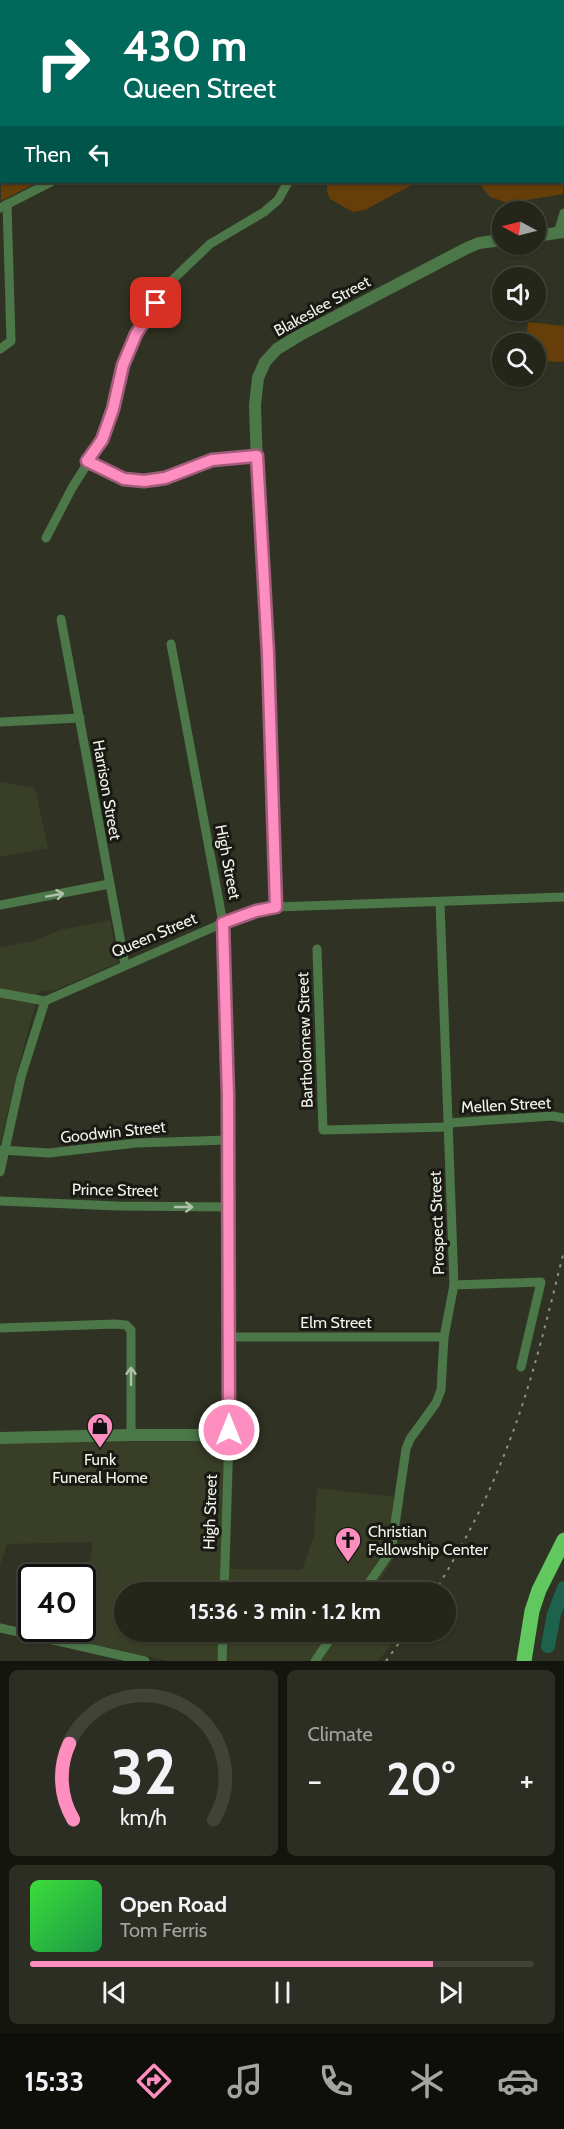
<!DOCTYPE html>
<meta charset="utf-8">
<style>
:root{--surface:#24261a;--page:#2c2e23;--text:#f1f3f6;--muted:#a3a5a2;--line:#414339;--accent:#fd8ebf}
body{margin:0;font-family:Cabin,sans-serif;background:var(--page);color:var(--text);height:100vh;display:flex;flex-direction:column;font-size:22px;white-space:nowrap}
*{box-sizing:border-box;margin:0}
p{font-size:20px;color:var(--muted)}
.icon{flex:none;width:33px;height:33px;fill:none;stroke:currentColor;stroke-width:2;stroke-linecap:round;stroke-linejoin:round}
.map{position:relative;height:1661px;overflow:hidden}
.panel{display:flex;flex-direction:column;gap:9px;padding:9px;background:#14150e;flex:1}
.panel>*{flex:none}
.guide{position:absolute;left:0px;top:0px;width:564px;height:183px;box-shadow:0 2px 4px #0004,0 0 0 2px var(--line);background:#00695c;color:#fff;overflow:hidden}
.needle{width:39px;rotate:277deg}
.fabs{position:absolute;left:492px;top:201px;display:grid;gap:12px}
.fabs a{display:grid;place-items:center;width:54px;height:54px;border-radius:50%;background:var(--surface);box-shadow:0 2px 4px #0004,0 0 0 2px var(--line);font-size:30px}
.speed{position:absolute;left:18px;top:1564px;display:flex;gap:12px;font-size:30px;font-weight:700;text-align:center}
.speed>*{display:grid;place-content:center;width:78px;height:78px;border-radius:50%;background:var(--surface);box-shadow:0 2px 4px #0004,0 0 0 2px var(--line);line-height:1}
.speed .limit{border:3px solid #111;border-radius:9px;background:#fff;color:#111}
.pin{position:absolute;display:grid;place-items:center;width:51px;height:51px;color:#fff;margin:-26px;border-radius:12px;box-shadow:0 3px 9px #0006}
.me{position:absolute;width:66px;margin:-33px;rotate:0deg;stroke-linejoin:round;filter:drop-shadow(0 0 4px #0008)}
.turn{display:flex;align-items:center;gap:21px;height:126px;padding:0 24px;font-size:27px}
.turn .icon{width:78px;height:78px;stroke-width:2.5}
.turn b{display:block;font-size:42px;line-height:51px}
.then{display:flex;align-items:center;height:57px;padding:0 24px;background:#0003;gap:12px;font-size:22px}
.big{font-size:45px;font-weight:800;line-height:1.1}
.panel .tile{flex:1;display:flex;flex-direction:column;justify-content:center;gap:9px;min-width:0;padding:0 21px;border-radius:9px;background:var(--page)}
.panel .dial{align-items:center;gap:0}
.dial svg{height:156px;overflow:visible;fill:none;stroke:var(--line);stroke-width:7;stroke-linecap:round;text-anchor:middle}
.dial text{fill:var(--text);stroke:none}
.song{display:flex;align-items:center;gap:18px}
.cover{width:72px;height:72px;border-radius:9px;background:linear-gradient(135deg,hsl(120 70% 55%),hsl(140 70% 35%))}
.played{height:6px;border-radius:3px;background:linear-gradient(90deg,var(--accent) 80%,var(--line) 80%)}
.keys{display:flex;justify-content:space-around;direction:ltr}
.heat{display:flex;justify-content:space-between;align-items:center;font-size:33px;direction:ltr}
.panel .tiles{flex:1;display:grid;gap:9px;grid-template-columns:1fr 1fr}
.tile:last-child{grid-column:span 2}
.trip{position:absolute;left:114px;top:1582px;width:342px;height:60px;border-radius:30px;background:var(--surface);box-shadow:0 2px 4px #0004,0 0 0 2px var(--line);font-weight:800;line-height:60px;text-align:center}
.dock{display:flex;height:96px;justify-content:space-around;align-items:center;background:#0e0f0a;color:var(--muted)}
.dock .icon{width:42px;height:42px}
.dock .active{color:var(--accent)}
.dock b{font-size:27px;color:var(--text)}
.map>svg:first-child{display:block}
.built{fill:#393e27}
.green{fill:#653e09}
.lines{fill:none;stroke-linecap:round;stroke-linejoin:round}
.river{stroke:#1d624c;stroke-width:14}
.minor{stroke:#4b7749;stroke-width:9}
.tertiary{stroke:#4b7749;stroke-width:12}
.trunk{stroke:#60c85e;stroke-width:15}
.rail{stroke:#8e9184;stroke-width:2;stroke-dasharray:3 6;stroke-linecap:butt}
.oneway{stroke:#afc2a9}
.route-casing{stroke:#a45c7c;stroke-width:15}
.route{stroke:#fd8ebf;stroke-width:10}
.labels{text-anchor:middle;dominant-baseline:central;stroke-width:6;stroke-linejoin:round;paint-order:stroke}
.street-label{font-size:16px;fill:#f1f4e9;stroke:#181a13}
.poi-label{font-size:16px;fill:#f1f4e9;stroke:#181a13}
</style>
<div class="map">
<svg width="564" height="1661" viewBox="0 0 564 1661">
<rect width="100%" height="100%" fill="#303323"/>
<!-- built -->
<g class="built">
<path d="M 0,782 L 35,788 L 48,848 L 0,857 Z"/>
<path d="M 110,920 L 118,963 L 55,990 L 39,992 L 19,1064 L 0,1144 L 0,947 L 33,941 L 60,930 Z"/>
<path d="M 90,1429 L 234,1431 L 230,1569 L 302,1570 L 314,1536 L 317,1488 L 404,1498 L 396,1555 L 378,1583 L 390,1593 L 124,1593 L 124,1632 L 401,1632 L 378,1661 L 168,1661 L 78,1641 L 80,1629 L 82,1629 L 83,1610 L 93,1542 L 7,1544 L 0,1565 L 0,1432 Z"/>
</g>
<!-- green -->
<g class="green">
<path d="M 0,0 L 33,0 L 2,2 L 2,182 L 38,182 L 1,201 Z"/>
<path d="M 111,0 L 564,0 L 564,21 L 562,2 Z"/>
<path d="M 562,122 L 564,122 L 563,194 L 508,203 L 490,197 L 478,182 L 562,182 Z"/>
<path d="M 330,182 L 417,182 L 365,210 L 353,212 L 330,199 L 327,192 L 327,184 Z"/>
<path d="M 528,322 L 564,326 L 564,362 L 536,361 L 536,344 L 526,343 Z"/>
</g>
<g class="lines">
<!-- river -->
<path class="river" d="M 548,1646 L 554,1614 L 564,1588"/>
<!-- minor -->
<g class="minor">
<path d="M 562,34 L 564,34"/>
<path d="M 0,208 L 51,182"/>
<path d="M 558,233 L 564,213"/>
<path d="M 0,349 L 11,341 L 7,204"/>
<path d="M 87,461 L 124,479 L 144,481 L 165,478 L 212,460 L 257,456"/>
<path d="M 46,538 L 72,488 L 102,440 L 113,409 L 123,365 L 136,334 L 165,287 L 210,244 L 264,212 L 278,200 L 288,182"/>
<path d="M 61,619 L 125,965"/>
<path d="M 0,722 L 80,718"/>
<path d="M 0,905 L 109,884"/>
<path d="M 276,907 L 564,897"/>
<path d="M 317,949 L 323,1130 L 449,1127"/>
<path d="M 0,993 L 45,1001"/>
<path d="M 449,1123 L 552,1116 L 564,1118"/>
<path d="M 1,1150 L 49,1153 L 136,1143 L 228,1140"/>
<path d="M 0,1172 L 21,1077 L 45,1001 L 223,923 L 171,644"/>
<path d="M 0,1201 L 117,1206 L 229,1207"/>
<path d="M 454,1285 L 541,1282 L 521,1367"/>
<path d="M 0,1328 L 115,1324 L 126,1325 L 131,1330 L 131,1435"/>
<path d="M 229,1337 L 444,1337"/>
<path d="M 224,1593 L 229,1435"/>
<path d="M 362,1593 L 389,1554 L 392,1544 L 406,1449 L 410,1439 L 436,1403 L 441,1390 L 444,1337 L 454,1285 L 440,903"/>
<path d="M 0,1628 L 145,1661"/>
<path d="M 222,1661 L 223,1632"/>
<path d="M 315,1661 L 335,1632"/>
</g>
<!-- tertiary -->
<g class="tertiary">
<path d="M 536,236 L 564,232"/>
<path d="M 0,1438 L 131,1435 L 229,1435 L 227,1029 L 223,923 L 256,911 L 276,907 L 268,654 L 257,467 L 255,405 L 258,378 L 265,362 L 277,349 L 300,335 L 467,248 L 479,243 L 502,240"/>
</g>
<!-- trunk -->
<path class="trunk" d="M 524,1661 L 532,1611 L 539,1590 L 564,1540"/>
<!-- rail -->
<g class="rail">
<path d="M 434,1593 C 462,1547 487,1500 506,1450 C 532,1385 547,1318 564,1251"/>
<path d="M 386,1661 L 407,1632"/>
</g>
</g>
<!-- one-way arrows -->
<defs><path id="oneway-shaft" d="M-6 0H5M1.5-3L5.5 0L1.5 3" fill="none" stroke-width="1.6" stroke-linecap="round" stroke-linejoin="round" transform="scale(1.5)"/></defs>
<g class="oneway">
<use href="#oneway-shaft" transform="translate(55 895) rotate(-10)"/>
<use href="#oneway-shaft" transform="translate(184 1207)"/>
<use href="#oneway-shaft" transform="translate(131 1376) rotate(-90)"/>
</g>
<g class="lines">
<!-- route casing -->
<g class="route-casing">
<path id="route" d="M 156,303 L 136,334 L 123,365 L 113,409 L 102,440 L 87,461 L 124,479 L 144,481 L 165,478 L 212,460 L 257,456 L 268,654 L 276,907 L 256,911 L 223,923 L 228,1096 L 229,1430"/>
</g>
<!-- route -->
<use href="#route" class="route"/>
</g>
<!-- icons -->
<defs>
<g id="shop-pin" transform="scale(1.35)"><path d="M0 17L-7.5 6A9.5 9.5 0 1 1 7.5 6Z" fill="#fd8ebf" stroke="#181a13"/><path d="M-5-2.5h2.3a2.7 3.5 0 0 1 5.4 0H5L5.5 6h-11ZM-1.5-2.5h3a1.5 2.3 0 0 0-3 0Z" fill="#111"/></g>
<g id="church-pin" transform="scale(1.35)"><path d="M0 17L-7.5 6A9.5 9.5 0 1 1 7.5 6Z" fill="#fd8ebf" stroke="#181a13"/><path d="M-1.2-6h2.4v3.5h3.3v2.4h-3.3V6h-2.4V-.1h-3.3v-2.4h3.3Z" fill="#111"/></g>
</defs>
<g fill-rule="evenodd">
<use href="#shop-pin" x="100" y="1426"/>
<use href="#church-pin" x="348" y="1540"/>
</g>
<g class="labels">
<!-- street labels -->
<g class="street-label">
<text transform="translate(322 306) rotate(-29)">Blakeslee Street</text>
<text transform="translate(107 790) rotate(80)">Harrison Street</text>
<text transform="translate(228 862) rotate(79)">High Street</text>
<text transform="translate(154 935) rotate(-23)">Queen Street</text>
<text transform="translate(305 1040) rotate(-92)">Bartholomew Street</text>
<text transform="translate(506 1105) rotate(-3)">Mellen Street</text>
<text transform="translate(113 1132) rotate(-6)">Goodwin Street</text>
<text transform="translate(115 1190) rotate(1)">Prince Street</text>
<text transform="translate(437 1223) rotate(-92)">Prospect Street</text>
<text x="336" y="1322">Elm Street</text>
<text transform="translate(210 1512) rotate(-88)">High Street</text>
</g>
<!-- poi labels -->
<g class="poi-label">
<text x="100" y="1459">Funk<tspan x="100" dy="18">Funeral Home</tspan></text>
<text x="368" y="1531" text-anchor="start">Christian<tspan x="368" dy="18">Fellowship Center</tspan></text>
</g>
</g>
</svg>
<div class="fabs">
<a><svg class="needle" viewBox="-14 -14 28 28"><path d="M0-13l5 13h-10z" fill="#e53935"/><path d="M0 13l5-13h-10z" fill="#a3a5a2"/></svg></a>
<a><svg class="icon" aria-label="sound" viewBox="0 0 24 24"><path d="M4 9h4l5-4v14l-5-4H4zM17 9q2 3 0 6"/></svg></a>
<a><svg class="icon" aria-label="search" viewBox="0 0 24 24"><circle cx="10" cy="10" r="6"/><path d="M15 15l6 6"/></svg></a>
</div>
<div class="speed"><div class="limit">40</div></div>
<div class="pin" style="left:156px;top:303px;background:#d93025"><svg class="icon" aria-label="arrive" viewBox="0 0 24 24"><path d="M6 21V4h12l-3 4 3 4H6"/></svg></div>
<svg class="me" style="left:229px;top:1430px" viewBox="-20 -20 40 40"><circle r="17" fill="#fd8ebf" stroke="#fff" stroke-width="3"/><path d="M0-11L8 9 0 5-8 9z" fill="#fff"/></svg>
<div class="trip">15:36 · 3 min · 1.2 km</div>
<div class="guide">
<div class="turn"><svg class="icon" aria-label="right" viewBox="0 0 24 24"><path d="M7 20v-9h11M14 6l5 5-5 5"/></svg><div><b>430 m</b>Queen Street</div></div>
<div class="then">Then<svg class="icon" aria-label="left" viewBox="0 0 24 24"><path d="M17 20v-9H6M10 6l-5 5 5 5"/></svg></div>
</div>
</div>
<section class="panel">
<div class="tiles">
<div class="tile dial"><svg viewBox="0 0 100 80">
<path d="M14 69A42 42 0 1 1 86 69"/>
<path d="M14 69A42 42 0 0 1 12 30" stroke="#fd8ebf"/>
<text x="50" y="56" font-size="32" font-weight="700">32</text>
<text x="50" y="72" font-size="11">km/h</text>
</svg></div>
<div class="tile"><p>Climate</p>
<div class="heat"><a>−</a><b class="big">20°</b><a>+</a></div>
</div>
<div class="tile">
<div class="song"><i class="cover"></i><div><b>Open Road</b><p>Tom Ferris</p></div></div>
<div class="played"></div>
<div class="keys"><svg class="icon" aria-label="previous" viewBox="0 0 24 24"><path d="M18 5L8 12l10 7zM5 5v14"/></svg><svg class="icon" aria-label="pause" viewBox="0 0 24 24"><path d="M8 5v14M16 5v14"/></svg><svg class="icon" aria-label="next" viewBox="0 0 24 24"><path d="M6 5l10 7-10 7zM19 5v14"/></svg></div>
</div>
</div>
</section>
<nav class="dock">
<b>15:33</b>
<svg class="icon active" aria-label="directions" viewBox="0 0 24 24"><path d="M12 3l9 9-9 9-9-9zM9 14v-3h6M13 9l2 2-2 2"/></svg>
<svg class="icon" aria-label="music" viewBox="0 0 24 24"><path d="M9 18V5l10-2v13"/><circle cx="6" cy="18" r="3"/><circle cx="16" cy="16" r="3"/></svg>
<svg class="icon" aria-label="phone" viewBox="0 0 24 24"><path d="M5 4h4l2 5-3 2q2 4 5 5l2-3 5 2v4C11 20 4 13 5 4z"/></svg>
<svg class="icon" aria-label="climate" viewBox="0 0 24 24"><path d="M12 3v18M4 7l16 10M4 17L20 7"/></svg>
<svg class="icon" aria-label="car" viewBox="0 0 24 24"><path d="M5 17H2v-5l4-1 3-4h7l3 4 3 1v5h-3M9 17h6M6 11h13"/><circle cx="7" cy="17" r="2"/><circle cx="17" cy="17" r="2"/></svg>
</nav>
